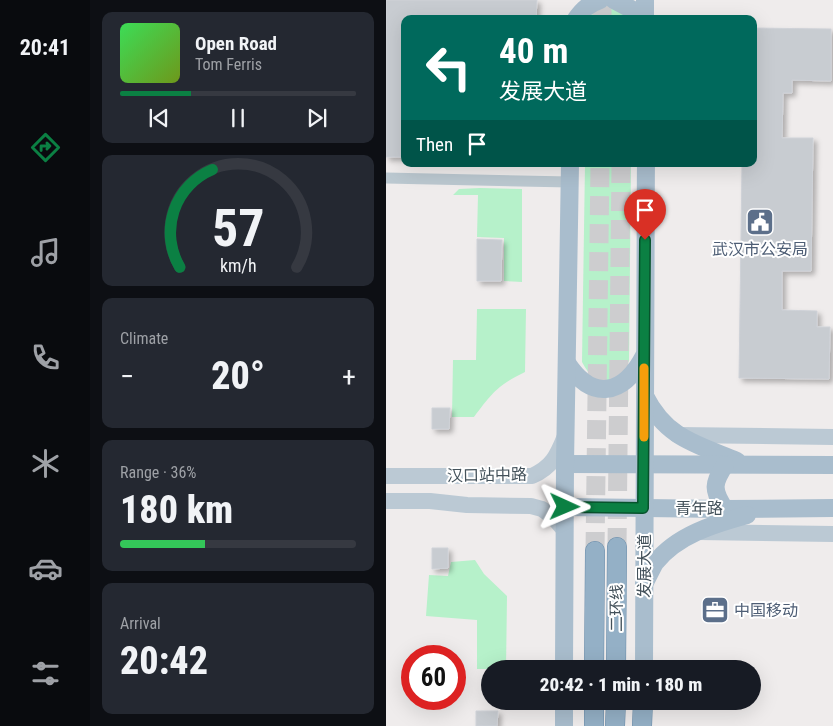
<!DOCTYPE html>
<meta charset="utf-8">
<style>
:root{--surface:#171b24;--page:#242831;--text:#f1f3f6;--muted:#9ea1a6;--line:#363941;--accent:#0b8043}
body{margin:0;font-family:"Roboto Condensed","Noto Sans SC",sans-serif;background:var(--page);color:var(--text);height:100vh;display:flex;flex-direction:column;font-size:19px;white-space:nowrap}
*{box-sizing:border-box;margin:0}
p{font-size:16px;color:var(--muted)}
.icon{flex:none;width:28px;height:28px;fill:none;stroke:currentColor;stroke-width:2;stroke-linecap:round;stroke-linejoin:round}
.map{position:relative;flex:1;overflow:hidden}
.panel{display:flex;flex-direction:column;gap:12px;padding:12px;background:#0d0f14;width:296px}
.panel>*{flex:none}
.guide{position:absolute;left:15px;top:15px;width:356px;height:152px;border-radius:10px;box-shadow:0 5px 20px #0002;background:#00695c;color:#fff;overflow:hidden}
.speed{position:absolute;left:15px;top:645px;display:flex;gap:10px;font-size:25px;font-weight:700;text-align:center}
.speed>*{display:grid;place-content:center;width:65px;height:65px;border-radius:50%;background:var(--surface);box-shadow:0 5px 20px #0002;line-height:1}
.speed .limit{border:8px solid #d22;background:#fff;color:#111}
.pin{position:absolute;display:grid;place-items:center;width:42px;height:42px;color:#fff;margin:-51px -21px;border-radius:50% 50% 50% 0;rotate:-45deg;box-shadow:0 0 5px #0007}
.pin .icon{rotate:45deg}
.me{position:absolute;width:55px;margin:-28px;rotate:91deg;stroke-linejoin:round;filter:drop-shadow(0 0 4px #0008)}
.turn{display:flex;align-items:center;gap:18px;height:105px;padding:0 15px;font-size:22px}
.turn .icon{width:65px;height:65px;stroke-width:2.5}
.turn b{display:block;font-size:35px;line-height:42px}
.then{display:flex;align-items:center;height:48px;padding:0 15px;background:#0003;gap:10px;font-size:19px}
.big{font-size:38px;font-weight:800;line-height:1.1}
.panel .card{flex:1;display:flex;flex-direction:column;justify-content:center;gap:8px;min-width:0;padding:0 18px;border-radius:10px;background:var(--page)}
.panel .dial{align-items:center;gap:0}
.dial svg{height:130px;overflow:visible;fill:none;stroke:var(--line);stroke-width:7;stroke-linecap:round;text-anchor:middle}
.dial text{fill:var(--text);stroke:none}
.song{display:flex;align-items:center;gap:15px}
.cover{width:60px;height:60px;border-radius:8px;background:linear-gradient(135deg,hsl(130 70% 55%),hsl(80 70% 35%))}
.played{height:5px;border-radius:2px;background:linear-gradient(90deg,var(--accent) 30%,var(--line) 30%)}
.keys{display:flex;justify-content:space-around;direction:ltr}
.heat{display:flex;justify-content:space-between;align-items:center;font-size:28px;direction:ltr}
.charge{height:8px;border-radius:4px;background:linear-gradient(90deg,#34c759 36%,var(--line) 0)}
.trip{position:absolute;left:95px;top:660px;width:280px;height:50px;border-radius:25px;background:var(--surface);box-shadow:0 5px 20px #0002;font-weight:800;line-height:50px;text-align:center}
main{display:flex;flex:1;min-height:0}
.tabs{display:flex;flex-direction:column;width:90px;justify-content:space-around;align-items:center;background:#090b0e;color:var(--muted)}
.tabs .icon{width:35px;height:35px}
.tabs .current{color:var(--accent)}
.tabs b{font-size:22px;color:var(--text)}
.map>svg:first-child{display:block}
.green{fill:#b6f1ca}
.building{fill:#c8ccd1;stroke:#cfd2d8;filter:url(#shadow)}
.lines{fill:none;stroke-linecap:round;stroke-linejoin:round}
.trunk-tunnel{stroke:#cdcdcf;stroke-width:19;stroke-dasharray:19 9;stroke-linecap:butt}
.trunk-casing{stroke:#6b8daa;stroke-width:20}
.minor{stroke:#bbc8d0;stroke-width:11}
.secondary{stroke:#bbc9d4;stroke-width:16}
.primary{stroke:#a9bdcd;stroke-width:18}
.trunk{stroke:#94b0c6;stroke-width:19}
.route-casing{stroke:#07532c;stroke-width:12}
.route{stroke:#0b8043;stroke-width:9}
.slow{stroke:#f59e0b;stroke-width:9}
.labels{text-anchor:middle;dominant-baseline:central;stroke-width:4;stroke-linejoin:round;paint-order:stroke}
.service-label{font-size:16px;fill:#4e5e75;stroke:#fff}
.street-label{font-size:16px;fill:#43515a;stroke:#fff}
</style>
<main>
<nav class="tabs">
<b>20:41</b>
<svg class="icon current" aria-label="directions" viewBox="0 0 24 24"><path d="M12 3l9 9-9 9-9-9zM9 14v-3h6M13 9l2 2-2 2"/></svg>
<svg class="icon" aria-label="music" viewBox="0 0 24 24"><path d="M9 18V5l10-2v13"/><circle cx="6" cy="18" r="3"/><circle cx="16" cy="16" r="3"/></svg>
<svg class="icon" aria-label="phone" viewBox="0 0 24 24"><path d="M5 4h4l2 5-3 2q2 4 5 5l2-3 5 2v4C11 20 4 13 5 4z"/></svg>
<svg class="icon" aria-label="climate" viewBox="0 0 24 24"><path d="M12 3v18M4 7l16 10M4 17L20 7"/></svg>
<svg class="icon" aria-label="car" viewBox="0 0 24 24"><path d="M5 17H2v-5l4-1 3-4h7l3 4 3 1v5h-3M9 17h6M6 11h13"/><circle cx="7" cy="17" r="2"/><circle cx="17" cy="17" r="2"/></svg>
<svg class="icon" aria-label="filters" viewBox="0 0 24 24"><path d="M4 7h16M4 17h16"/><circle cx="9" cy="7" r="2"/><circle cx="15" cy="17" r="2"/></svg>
</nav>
<section class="panel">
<div class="card">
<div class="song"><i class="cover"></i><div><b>Open Road</b><p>Tom Ferris</p></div></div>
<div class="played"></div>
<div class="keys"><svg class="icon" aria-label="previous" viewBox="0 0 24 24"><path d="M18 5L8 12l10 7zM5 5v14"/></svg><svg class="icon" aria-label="pause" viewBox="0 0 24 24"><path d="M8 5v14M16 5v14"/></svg><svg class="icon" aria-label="next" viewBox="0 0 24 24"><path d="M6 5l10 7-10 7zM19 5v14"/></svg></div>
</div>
<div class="card dial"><svg viewBox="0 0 100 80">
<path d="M14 69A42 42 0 1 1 86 69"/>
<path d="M14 69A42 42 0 0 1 34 9" stroke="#0b8043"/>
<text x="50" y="56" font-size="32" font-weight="700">57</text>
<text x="50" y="72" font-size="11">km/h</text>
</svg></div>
<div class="card"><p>Climate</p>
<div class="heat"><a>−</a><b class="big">20°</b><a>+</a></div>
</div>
<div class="card"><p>Range · 36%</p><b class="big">180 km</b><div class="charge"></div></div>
<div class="card"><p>Arrival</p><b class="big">20:42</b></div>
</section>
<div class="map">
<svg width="447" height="726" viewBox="0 0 447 726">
<defs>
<filter id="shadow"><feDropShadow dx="3.5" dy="3.5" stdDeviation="2.5" flood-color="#0004"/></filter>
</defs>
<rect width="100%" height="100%" fill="#efecec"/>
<!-- green -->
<g class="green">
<path d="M 222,5 L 231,7 L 243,19 L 204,19 C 206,9 213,8 222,5 Z"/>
<path d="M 199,164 L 245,164 L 243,361 C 227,386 212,392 196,362 Z"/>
<path d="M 94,188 L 136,189 L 136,282 L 118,281 L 118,238 L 91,237 L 92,195 L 67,195 L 73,189 Z"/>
<path d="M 91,309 L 140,309 L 139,372 C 112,385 106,393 88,417 L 66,417 L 67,360 L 90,360 Z"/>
<path d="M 89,560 L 98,574 L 121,596 L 120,669 L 91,669 L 91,620 L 40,616 L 43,575 L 62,576 L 65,562 Z"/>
</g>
<!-- building -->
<g class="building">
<path d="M 0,0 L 151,0 L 150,19 L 19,19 L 19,157 L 0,157 Z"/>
<path d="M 368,28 L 445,29 L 445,81 L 406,80 L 406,93 L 397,93 L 396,138 L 427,138 L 425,271 L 396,271 L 396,310 L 431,311 L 431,327 L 444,327 L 443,379 L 353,378 L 356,164 L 368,164 Z"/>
<path d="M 91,239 L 116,240 L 115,281 L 91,281 Z"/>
<path d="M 46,408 L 64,408 L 63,429 L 46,429 Z"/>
<path d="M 46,548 L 62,548 L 62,568 L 46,569 Z"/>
<path d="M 90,711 L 112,711 L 111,726 L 90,726 Z"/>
</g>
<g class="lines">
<!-- trunk-tunnel -->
<g class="trunk-tunnel">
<path d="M 216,19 L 216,0"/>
<path d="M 231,547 L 235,164"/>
<path d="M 209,551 L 214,164"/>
</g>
<!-- trunk casing -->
<g class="trunk-casing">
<g id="trunk">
<path d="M 208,669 L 209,551"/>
<path d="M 230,669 L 231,547"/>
<path d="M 208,726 L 208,701"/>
<path d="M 229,726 L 230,701"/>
<path d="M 256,726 L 257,701"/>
</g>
</g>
<!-- minor -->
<path class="minor" d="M 0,178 L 184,182"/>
<!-- secondary -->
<g class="secondary">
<path d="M 291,435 L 447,437"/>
<path d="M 0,476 L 146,476 C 166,467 171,456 179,436"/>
<path d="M 0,501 L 44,501 L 81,505 L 145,506 L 156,509 L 167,517 L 179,531"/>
<path d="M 312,532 L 447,534"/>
</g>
<!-- primary -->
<g class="primary">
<path d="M 228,0 L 245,9 L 254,19"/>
<path d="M 259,0 L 259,19"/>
<path d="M 190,19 C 197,9 203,4 214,0"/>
<path d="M 181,363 C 206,401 237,396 258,356"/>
<path d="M 259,396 C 280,438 310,444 351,461"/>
<path d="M 179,464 L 447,465"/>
<path d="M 179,507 L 339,509 L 447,508"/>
<path d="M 339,509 C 326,490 327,483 339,465"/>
<path d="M 258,584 C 262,577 265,570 269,563 C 291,535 328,524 361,515"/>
<path d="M 178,669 L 179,464 L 184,164"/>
<path d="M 258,669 C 258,500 258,332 260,164"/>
<path d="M 178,726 L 178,701"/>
</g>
<!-- trunk -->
<use href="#trunk" class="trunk"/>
</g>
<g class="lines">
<!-- route casing -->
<g class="route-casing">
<path id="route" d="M 179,507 L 257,508 L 259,240"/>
</g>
<!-- route -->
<use href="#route" class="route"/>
<!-- slow -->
<path class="slow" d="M 258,368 L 258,437"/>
</g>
<!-- icons -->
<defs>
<g id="civic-square" transform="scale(1.4375)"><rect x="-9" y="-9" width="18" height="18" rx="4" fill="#5c6f8a" stroke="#fff"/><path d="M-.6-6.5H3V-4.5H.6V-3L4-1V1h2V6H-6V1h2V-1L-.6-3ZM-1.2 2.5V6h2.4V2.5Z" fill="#fff"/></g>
<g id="office-square" transform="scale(1.4375)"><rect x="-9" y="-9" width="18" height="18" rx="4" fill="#5c6f8a" stroke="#fff"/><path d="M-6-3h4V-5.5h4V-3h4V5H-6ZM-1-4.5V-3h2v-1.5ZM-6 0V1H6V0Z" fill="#fff"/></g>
</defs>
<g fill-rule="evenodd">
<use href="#civic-square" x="374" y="222"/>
<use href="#office-square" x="329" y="610"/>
</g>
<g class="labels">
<!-- service labels -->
<g class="service-label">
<text x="374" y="249">武汉市公安局</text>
<text x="348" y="610" text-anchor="start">中国移动</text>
</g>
<!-- street labels -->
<g class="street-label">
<text transform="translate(101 475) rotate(-1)">汉口站中路</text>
<text x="313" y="508">青年路</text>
<text transform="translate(258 566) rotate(-90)">发展大道</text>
<text transform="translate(230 608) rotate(-90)">二环线</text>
</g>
</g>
</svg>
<div class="speed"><div class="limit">60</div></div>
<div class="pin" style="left:259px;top:240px;background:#d93025"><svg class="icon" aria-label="arrive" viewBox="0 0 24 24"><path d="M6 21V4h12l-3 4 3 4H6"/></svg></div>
<svg class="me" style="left:179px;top:507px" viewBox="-20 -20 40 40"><path d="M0-17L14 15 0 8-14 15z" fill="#0b8043" stroke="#fff" stroke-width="4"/></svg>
<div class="trip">20:42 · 1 min · 180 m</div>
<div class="guide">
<div class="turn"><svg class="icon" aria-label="left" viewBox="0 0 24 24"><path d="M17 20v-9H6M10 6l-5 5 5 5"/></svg><div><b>40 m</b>发展大道</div></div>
<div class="then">Then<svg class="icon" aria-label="arrive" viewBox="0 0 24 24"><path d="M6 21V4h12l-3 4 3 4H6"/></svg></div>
</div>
</div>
</main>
